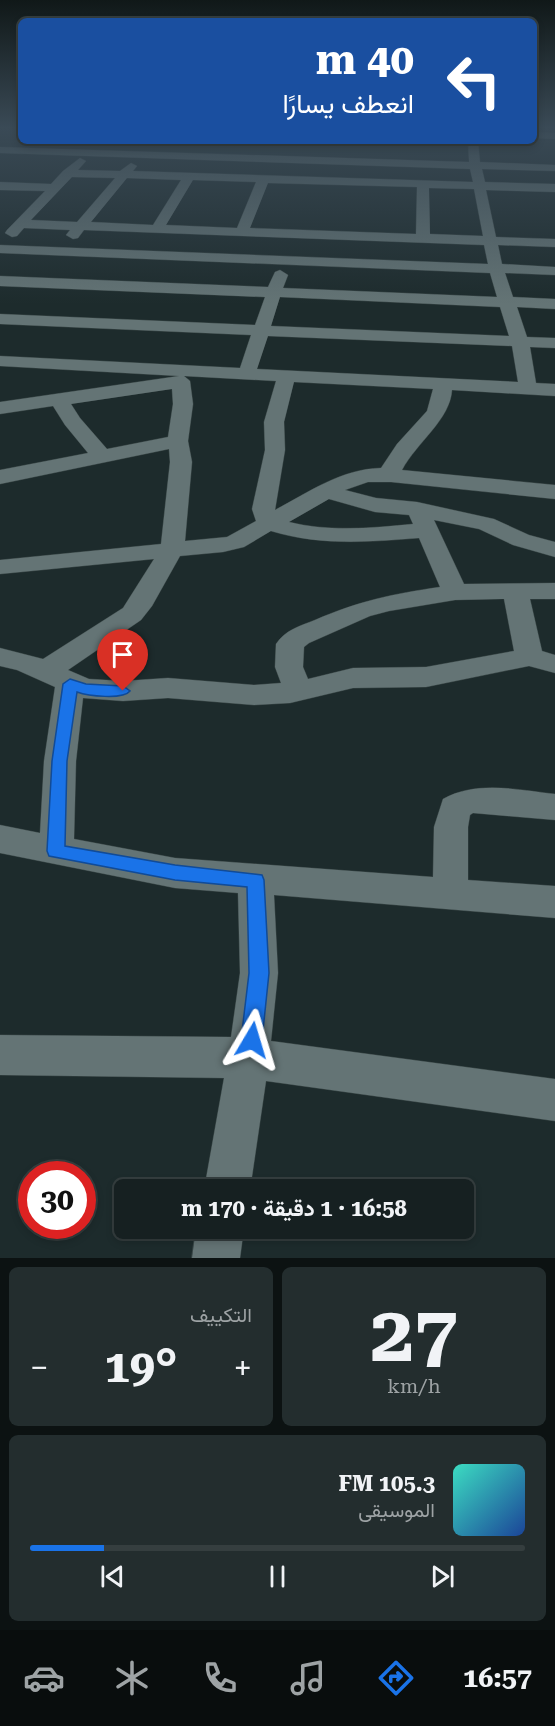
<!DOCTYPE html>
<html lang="ar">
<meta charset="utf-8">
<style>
:root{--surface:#162021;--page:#232d2e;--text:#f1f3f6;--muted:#9ea3a5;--line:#353e3f;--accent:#1a73e8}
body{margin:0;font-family:"Roboto Serif",Vazirmatn,serif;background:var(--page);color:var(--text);direction:rtl;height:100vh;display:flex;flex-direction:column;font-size:22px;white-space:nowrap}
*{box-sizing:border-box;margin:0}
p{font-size:20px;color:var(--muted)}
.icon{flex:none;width:33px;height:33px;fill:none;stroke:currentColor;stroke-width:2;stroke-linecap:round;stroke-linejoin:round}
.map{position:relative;height:1258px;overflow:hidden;direction:ltr}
.details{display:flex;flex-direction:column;gap:9px;padding:9px;background:#0c1212;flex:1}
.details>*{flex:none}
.banner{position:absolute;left:18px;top:18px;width:519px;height:126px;border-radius:9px;box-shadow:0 3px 9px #0003,0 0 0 2px var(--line);direction:rtl;background:#1a4fa0;color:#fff;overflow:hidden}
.speed{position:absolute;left:18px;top:1161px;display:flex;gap:12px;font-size:30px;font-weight:700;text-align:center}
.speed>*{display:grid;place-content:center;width:78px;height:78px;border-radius:50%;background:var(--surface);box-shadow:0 3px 9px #0003,0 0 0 2px var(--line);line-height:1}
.speed .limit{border:9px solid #d22;background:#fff;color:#111}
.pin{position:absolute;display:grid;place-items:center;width:51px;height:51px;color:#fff;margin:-62px -26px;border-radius:50% 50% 50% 0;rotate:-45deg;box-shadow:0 0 6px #0007}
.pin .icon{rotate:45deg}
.me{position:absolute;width:66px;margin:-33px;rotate:7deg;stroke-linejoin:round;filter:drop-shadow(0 0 4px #0008)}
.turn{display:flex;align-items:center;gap:21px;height:126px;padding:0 24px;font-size:27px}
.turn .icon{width:78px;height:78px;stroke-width:2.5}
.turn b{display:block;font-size:42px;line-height:51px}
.big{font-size:45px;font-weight:700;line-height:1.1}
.details .widget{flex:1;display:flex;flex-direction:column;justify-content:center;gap:9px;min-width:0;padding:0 21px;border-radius:9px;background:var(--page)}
.details .dial{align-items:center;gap:0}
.dial b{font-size:78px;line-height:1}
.song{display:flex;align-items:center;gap:18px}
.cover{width:72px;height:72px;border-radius:9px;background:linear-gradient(135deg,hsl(170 70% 55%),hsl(220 70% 35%))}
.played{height:6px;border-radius:3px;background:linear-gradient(90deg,var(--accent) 15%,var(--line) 15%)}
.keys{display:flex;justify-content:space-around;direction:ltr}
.heat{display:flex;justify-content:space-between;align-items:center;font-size:33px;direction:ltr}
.details .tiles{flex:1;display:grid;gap:9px;grid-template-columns:1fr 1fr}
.widget:last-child{grid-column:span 2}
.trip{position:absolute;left:114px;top:1179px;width:360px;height:60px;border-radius:9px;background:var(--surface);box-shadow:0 3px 9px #0003,0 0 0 2px var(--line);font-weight:700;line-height:60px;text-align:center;direction:rtl}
.dock{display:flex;height:96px;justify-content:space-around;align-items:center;background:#090d0d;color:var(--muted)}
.dock .icon{width:42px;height:42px}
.dock .current{color:var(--accent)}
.dock b{font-size:27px;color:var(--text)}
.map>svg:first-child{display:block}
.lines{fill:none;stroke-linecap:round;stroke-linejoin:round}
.minor-casing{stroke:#394646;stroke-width:1}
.minor{fill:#647475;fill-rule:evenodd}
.route{fill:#1a73e8;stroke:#114b97;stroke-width:1.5}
</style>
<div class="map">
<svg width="555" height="1258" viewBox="0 0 555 1258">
<rect width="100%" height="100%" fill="#1d2b2c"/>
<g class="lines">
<!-- minor casing -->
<g class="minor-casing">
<g id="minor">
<path d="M 534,132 L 555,133 L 555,139 L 534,138 Z"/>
<path d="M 468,141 L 478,141 L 480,162 L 555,165 L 555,171 L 482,169 L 485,182 L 555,184 L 555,192 L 486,190 L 496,237 L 555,239 L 555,247 L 498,245 L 502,264 L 555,267 L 555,275 L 505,273 L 513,297 L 555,299 L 555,309 L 517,307 L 527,337 L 555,338 L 555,348 L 530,347 L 536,383 L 555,384 L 555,396 L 452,390 C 450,420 417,442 402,470 L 555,485 L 555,499 L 391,482 L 368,482 L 345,490 L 376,498 L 417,502 L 494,519 L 529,535 L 555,542 L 555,557 L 513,545 L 479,529 L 434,520 L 464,584 L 555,583 L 555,599 L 530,599 L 542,651 L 555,655 L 555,673 L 529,666 L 426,687 L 353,688 L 290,703 L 254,705 L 168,698 L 123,701 L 83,698 L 76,761 L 74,839 L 175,858 L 433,877 L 434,827 L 443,799 C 477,780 518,790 555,794 L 555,820 L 473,813 L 470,815 L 468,827 L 468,880 L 555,886 L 555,918 L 274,895 L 278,973 L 271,1041 L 555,1079 L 555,1121 L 266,1081 L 250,1190 L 204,1190 L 224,1078 L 0,1075 L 0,1035 L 231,1037 L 240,973 L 238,893 L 175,888 L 0,853 L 0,825 L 40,833 L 44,761 L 55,687 L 17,670 L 0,666 L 0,648 L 43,659 L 123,608 L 154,559 L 0,574 L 0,560 L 161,544 L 170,462 L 169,449 L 0,484 L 0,470 L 88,453 L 65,425 L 53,406 L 0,414 L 0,402 L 179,376 L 0,366 L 0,356 L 240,368 L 251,335 L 0,324 L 0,314 L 255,325 L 265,297 L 0,286 L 0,276 L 268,287 L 275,272 L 280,270 L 288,275 L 283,288 L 497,297 L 490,273 L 0,253 L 0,245 L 488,264 L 484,245 L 84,230 L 78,238 L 73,239 L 66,235 L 70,230 L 24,228 L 17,236 L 12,237 L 5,233 L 7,230 L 45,191 L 0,190 L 0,182 L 51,184 L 63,171 L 80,158 L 86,161 L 78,170 L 120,171 L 131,163 L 137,166 L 133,171 L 473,182 L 470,169 L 0,153 L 0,147 L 469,162 ZM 72,177 L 115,178 L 77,222 L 31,220 ZM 127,178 L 181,180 L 153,225 L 91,222 ZM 193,180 L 256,182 L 237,228 L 166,225 ZM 268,183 L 417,187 L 416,234 L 250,228 ZM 429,188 L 474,189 L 483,236 L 430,234 ZM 280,297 L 500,307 L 509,336 L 271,326 ZM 268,336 L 512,346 L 518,382 L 257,369 ZM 184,376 L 276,381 L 264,422 L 265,450 L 252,509 L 256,521 L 227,537 L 185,541 L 192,462 L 188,441 L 193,404 L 190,381 ZM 294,382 L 433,389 L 427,411 L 397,444 L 381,468 C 341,469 309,492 275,510 L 285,450 L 284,422 ZM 172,389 L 173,404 L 168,437 L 107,449 L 80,418 L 71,404 ZM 329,499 L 375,512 L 409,515 L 413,524 C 372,528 329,532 289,522 ZM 271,531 C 320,546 369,542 419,538 L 440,587 C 392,594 359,601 315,620 C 300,626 285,630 276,644 L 275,667 L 281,683 L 254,685 L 168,678 L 123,681 L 89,679 L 68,670 L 141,620 L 152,606 L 180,556 L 223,552 L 244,547 ZM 504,599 L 514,651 L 426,667 L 353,668 L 308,679 L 303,667 L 304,647 L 309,643 L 370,616 L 389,611 L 455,600 Z"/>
<path d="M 196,1228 L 244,1228 L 240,1258 L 192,1258 Z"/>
</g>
</g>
<!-- minor -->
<use href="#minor" class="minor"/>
</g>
<!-- sky -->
<linearGradient id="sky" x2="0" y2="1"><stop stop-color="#101818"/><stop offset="0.42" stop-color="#3a4a56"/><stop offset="1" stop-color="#3a4a56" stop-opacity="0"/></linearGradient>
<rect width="555" height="304" fill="url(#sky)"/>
<!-- route -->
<path class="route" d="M 70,679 L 86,684 L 123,686 L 130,691 C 123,700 88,696 77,692 L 67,761 L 65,846 L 175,865 L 262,875 L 264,880 L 269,973 L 262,1040 L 259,1047 L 252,1050 L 244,1047 L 241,1040 L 249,973 L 247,887 L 175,880 L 49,856 L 47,851 L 52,761 L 63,684 Z"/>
</svg>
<div class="speed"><div class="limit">30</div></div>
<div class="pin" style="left:123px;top:691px;background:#d93025"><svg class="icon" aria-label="arrive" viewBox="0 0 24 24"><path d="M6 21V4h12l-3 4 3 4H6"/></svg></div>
<svg class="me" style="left:252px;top:1040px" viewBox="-20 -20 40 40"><path d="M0-17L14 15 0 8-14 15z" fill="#1a73e8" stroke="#fff" stroke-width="4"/></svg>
<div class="trip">16:58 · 1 دقيقة · 170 m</div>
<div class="banner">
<div class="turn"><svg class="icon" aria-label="left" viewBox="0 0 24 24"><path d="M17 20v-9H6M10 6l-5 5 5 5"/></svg><div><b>40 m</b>انعطف يسارًا</div></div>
</div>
</div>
<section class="details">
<div class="tiles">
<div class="widget dial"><b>27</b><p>km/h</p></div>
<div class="widget"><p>التكييف</p>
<div class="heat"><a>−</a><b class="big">19°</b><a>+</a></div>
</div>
<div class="widget">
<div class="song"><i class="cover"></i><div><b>105.3 FM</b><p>الموسيقى</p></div></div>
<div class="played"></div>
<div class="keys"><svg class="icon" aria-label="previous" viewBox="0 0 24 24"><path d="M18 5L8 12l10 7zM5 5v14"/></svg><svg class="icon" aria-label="pause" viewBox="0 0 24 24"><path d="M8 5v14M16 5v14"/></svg><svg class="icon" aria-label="next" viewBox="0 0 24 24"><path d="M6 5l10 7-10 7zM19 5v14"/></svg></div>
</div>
</div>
</section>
<nav class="dock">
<b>16:57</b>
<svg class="icon current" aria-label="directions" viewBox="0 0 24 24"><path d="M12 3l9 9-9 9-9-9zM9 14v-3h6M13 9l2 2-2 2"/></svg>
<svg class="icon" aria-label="music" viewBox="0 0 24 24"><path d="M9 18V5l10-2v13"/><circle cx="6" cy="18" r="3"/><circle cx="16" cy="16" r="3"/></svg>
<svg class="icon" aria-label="phone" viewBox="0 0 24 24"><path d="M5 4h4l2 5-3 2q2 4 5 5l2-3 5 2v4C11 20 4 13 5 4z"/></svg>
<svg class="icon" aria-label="climate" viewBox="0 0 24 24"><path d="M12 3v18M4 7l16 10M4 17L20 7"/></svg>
<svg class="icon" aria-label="car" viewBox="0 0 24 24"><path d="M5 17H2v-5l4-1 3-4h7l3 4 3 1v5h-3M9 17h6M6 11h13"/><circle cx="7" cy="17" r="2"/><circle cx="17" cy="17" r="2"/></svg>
</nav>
